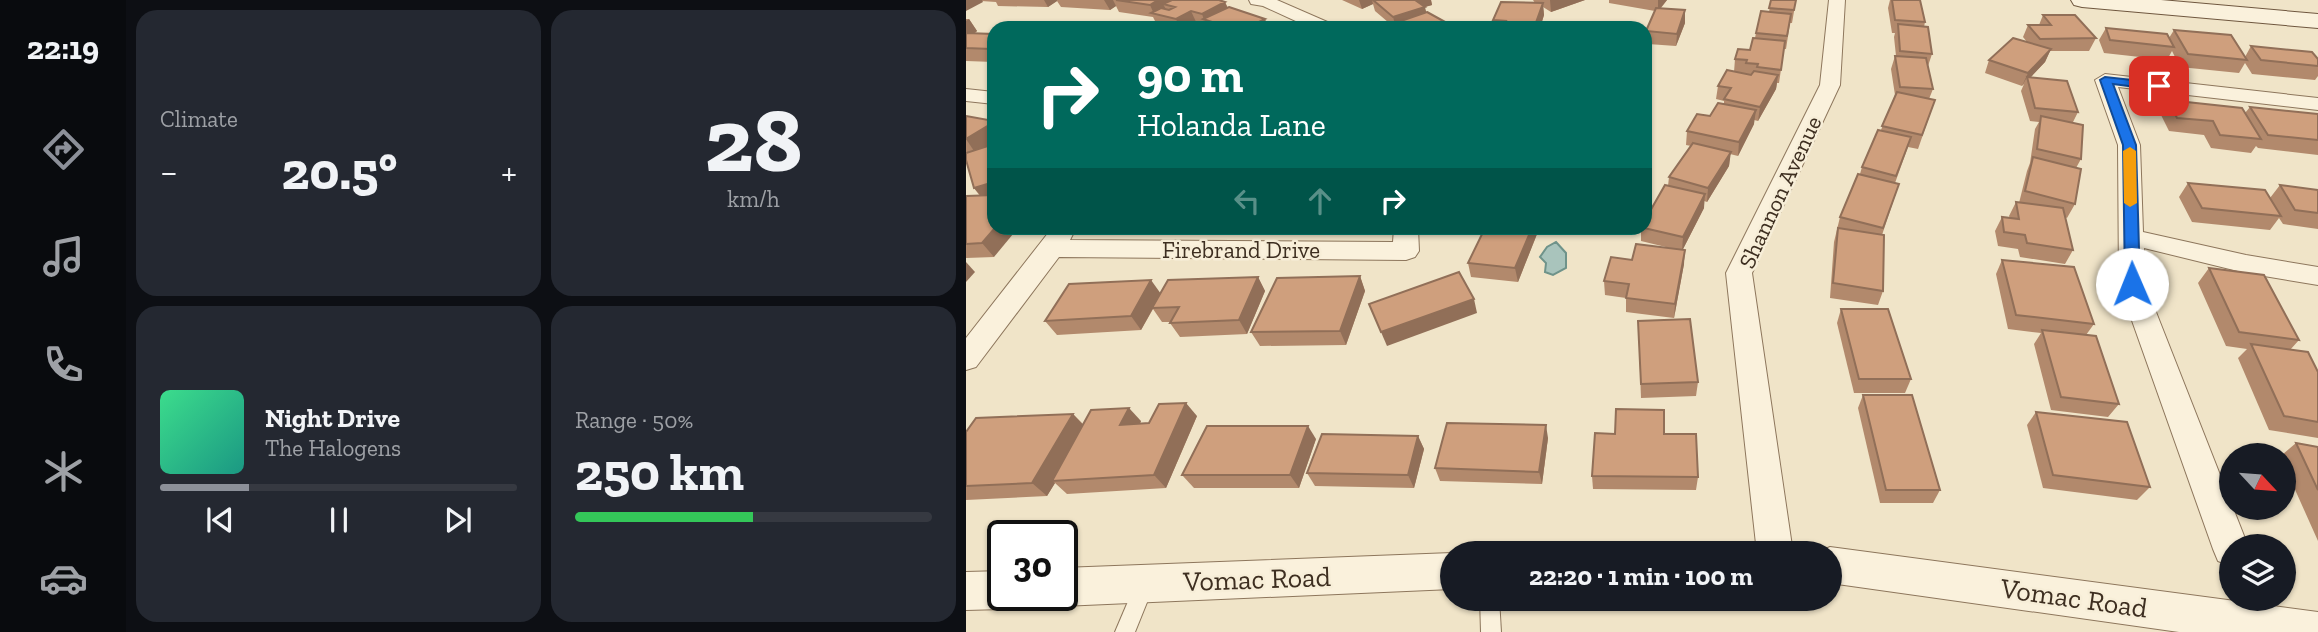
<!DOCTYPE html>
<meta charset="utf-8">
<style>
:root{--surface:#171b24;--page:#242831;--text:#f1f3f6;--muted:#9ea1a6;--line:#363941;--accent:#8c9099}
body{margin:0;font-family:"Zilla Slab",serif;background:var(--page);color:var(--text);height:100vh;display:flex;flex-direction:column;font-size:26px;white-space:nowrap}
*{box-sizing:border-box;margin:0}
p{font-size:23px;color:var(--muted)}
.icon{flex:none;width:38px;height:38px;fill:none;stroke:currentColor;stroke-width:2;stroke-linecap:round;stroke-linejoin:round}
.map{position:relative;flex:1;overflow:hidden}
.side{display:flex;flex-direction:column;gap:10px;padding:10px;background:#0d0f14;width:840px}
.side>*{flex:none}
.hud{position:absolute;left:21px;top:21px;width:665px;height:214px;border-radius:21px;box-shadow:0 2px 5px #0004;background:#00695c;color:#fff;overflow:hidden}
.needle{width:46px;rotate:116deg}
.controls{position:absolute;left:1253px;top:443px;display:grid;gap:14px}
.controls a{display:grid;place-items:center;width:77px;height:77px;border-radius:50%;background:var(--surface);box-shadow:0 2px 5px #0004;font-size:35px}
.speed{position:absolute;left:21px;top:520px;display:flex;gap:14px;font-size:35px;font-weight:700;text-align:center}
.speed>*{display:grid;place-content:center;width:91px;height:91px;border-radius:50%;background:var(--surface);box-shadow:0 2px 5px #0004;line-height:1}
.speed .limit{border:4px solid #111;border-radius:10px;background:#fff;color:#111}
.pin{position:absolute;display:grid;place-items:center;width:60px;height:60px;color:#fff;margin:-30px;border-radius:14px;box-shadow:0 4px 10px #0006}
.me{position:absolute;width:77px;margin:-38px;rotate:359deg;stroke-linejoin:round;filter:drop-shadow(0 0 5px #0008)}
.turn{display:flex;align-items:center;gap:24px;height:147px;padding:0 35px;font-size:32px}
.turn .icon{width:91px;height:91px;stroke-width:2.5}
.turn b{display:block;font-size:49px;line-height:60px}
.lanes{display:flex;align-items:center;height:66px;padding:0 35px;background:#0003;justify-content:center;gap:35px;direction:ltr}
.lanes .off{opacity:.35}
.big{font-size:52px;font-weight:700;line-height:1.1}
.side .card{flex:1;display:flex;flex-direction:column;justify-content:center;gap:10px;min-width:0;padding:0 24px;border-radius:21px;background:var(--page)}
.side .dial{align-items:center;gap:0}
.dial b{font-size:91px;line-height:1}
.song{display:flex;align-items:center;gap:21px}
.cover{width:84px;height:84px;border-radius:10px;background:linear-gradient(135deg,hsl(150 70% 55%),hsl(170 70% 35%))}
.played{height:7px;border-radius:4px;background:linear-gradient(90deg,var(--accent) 25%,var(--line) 25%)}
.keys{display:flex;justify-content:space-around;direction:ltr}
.heat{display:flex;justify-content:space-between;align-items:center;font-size:38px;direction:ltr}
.charge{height:10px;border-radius:5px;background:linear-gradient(90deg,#34c759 50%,var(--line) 0)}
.side .tiles{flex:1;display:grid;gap:10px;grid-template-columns:repeat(2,1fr)}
.trip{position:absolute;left:474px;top:541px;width:402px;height:70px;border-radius:35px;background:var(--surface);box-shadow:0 2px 5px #0004;font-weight:700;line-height:70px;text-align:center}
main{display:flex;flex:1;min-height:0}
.dock{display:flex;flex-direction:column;width:126px;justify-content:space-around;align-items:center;background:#090b0e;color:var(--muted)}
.dock .icon{width:49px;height:49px}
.dock .current{color:var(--accent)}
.dock b{font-size:32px;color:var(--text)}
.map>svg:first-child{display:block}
.water{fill:#a9c4bc;stroke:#6f938a;stroke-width:2}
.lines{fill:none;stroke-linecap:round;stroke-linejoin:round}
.service-casing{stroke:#8d765c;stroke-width:2}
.minor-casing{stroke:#8d765c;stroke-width:2}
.secondary-casing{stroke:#6f573f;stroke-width:2}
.service{fill:#faf1dc;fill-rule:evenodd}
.minor{fill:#faf1dc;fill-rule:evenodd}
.secondary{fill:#faf1dc;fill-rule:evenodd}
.wall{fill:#b2896c}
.shaded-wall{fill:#916f58}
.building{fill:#cf9f7d;stroke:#916f58;stroke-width:2}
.route{fill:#1a73e8;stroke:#114b97;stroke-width:2}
.slow{fill:#f59e0b}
.labels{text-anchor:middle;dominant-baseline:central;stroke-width:5;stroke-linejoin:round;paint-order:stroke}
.street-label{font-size:23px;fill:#3d2e20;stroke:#f7eed8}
.near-street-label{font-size:28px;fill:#3d2e20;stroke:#f7eed8}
</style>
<main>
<nav class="dock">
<b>22:19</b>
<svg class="icon current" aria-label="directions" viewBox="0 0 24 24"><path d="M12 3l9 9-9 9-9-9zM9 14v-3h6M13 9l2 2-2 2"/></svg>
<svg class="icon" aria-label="music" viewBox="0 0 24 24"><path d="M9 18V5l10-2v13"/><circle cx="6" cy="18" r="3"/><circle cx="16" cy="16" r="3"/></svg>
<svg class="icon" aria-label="phone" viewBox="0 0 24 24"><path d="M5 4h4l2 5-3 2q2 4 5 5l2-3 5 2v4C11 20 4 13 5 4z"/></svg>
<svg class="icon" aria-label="climate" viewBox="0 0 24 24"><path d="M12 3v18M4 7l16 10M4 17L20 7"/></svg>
<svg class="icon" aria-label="car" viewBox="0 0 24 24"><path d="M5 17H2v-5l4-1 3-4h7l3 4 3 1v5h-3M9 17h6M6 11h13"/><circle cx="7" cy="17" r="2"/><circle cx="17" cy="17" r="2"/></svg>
</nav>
<section class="side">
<div class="tiles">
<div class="card"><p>Climate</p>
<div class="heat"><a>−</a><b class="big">20.5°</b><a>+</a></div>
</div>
<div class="card dial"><b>28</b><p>km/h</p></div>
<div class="card">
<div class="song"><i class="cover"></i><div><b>Night Drive</b><p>The Halogens</p></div></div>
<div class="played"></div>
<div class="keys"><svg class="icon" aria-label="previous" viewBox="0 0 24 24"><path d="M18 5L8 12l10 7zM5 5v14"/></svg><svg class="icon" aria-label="pause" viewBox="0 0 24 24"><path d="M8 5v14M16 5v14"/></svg><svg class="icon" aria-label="next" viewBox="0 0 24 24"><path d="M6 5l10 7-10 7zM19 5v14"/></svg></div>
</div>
<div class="card"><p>Range · 50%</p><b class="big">250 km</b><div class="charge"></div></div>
</div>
</section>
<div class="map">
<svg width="1352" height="632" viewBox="0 0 1352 632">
<rect width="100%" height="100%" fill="#f0e4c8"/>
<!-- water -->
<path class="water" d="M 590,242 L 600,253 L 600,268 L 587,275 L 579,272 L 580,263 L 574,257 L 581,247 Z"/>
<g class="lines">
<!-- service casing -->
<g class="service-casing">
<g id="service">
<path d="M 179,576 L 186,578 L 188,585 L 169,632 L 149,632 L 172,578 Z"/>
<path d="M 514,598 L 533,598 L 535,632 L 515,632 Z"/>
</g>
</g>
<!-- minor casing -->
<g class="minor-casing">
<g id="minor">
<path d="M 283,0 L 311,0 L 366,24 L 369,28 L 345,28 L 297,6 L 285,4 Z"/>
<path d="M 863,0 L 879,0 L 874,85 L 786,273 L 827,553 L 791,553 L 760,273 L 854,85 Z"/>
<path d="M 1139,74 L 1352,98 L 1352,110 L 1152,87 L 1174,145 L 1177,232 L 1280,255 L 1352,267 L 1352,285 L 1280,273 L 1178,248 L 1179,284 L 1282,546 L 1265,546 L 1265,566 L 1252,561 L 1247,549 L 1153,284 L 1152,145 L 1129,80 Z"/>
<path d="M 0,89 L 28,92 L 28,104 L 0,101 Z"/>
<path d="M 86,228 L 110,228 L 104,240 L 427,242 L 428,228 L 452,228 L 453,251 L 449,257 L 440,260 L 93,257 L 10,367 L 0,370 L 0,338 Z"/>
<path d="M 864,547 L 1352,612 L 1352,632 L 1213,632 L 864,583 L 864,553 L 851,553 Z"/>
<path d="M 486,553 L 486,589 L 96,606 L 83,600 L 81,595 L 96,595 L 96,568 Z"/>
<path d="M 37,571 L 37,595 L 54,595 L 50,603 L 37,609 L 0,610 L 0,572 Z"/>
</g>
</g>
<!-- secondary casing -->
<g class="secondary-casing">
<path id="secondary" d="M 1105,0 L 1195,0 L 1352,14 L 1352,28 L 1116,7 L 1108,5 Z"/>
</g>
<!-- service -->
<use href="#service" class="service"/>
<!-- minor -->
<use href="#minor" class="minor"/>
<!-- secondary -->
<use href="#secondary" class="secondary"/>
</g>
<!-- wall -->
<g class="wall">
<path d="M 0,0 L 253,0 L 259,2 L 262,8 L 302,26 L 320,28 L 241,28 L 240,26 L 231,24 L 223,28 L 201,28 L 191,25 L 187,17 L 153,12 L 150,6 L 144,10 L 95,7 L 91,1 L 82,7 L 32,6 L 30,2 Z"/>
<path d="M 376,0 L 465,0 L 466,5 L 458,7 L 460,12 L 490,28 L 429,28 L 409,11 L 407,4 L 396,9 Z"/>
<path d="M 567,0 L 619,0 L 585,12 L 577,7 L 578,15 L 574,28 L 529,28 L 527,20 L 569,3 Z"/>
<path d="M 643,0 L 701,0 L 695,8 L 719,10 L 719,23 L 710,46 L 682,44 L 682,55 L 679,58 L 680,31 L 689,11 L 643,3 Z"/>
<path d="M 805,0 L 830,0 L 826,23 L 824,23 L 820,49 L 818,49 L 813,83 L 811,83 L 810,89 L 792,121 L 788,120 L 788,124 L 772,156 L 764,154 L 763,166 L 741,202 L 738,201 L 738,208 L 717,249 L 718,264 L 708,318 L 660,312 L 660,298 L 639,295 L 638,281 L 666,260 L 704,248 L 675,241 L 675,228 L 679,228 L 702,186 L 703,177 L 725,146 L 720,145 L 721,131 L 744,116 L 758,104 L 758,101 L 750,99 L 752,86 L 768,72 L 769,59 L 784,50 L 789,38 L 790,33 L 803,12 Z"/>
<path d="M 924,0 L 954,0 L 959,22 L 958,27 L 966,54 L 962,66 L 967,89 L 963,99 L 969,100 L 952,149 L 942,147 L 929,183 L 933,184 L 916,235 L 917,291 L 912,305 L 864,298 L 868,242 L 874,217 L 894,174 L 896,167 L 915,130 L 929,95 L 925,69 L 929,56 L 930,56 L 928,37 L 929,33 L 926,33 L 922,8 Z"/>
<path d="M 1077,15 L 1130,38 L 1123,51 L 1084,51 L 1079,62 L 1064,78 L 1112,112 L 1107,122 L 1115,159 L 1110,168 L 1109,204 L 1101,218 L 1099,217 L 1107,250 L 1099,264 L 1054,257 L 1052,249 L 1032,246 L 1029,231 L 1036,217 L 1044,218 L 1043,216 L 1050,202 L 1053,203 L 1061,171 L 1064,163 L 1069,129 L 1073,122 L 1064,121 L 1055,91 L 1058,84 L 1056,86 L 1019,73 L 1023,60 L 1061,42 L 1057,37 L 1062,25 L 1073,25 Z"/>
<path d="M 0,19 L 3,19 L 11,31 L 9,33 L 28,34 L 28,62 L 0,61 Z"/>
<path d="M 1140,28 L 1203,38 L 1208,30 L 1279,57 L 1285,46 L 1352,59 L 1352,76 L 1349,80 L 1286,74 L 1279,63 L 1273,73 L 1214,67 L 1206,51 L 1201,60 L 1138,53 L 1133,40 Z"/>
<path d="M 1202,100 L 1279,113 L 1284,107 L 1352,114 L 1352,155 L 1292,148 L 1290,146 L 1285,153 L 1245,148 L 1238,135 L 1203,131 L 1194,113 Z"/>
<path d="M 0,116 L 28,121 L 28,142 L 21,147 L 28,257 L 0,258 L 0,196 L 14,196 L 8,188 L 3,152 L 0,152 Z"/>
<path d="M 1222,183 L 1304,198 L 1314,185 L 1352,190 L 1352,229 L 1317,224 L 1313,218 L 1304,230 L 1226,222 L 1213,197 Z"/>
<path d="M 571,234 L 552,282 L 505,277 L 502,263 Z"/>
<path d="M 1036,260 L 1128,324 L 1120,335 L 1153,404 L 1142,417 L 1085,410 L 1068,344 L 1075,333 L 1042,329 L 1030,274 Z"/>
<path d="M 1243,268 L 1333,340 L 1324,350 L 1352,372 L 1352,438 L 1303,430 L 1272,358 L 1281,349 L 1260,346 L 1232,283 Z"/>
<path d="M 394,276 L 399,291 L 380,345 L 294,346 L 285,332 Z"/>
<path d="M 292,277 L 299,291 L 281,334 L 214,337 L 204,323 L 205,322 L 196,322 L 187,309 L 175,330 L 91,335 L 79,321 Z"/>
<path d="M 875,309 L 945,379 L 939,393 L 888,393 L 871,323 Z"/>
<path d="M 672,321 L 732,382 L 730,396 L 675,398 Z"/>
<path d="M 897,395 L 974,490 L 967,503 L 914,503 L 892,408 Z"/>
<path d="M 1070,412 L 1184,487 L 1171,500 L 1077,488 L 1061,425 Z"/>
<path d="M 107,414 L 117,424 L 175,421 L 174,424 L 183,423 L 231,416 L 200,488 L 101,494 L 89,483 L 81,496 L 0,500 L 0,432 Z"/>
<path d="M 698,434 L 732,477 L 730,490 L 627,489 L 626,476 Z"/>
<path d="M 452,436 L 458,449 L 448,488 L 349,486 L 341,473 Z"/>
<path d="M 582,438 L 576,484 L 474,481 L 469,468 Z"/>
<path d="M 350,439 L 333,488 L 228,488 L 216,475 Z"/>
<path d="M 1330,443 L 1352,447 L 1352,541 L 1318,465 L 1318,455 L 1316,455 Z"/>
</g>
<!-- shaded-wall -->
<g class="shaded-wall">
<path d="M 0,0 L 16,0 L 17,2 L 0,11 Z"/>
<path d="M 78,0 L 91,0 L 91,1 L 82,7 Z"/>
<path d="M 138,0 L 147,0 L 150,6 L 144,10 Z"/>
<path d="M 192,0 L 211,0 L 197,4 L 201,11 L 188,14 L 184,5 Z"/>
<path d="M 393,0 L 406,0 L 407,4 L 396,9 Z"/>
<path d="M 447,0 L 465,0 L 466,5 L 449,10 Z"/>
<path d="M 584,0 L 619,0 L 585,12 Z"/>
<path d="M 692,0 L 701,0 L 692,11 Z"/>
<path d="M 259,2 L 264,14 L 238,20 L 236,14 Z"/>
<path d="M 577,3 L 578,15 L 574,28 L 568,28 Z"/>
<path d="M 459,7 L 462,20 L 432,22 L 433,28 L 430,28 L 427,17 Z"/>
<path d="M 719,10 L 719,23 L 710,46 L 711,34 Z"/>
<path d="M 225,11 L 231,24 L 223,28 L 214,28 L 210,19 Z"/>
<path d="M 3,19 L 11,31 L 0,39 L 0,21 Z"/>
<path d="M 299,19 L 303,28 L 281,28 Z"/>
<path d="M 682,42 L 682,55 L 679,58 L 679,45 Z"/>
<path d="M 1085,49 L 1079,62 L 1062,80 L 1061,77 L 1056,86 L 1062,73 Z"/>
<path d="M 812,75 L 810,89 L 792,121 L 794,107 Z"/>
<path d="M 790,110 L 788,124 L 772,156 L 773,142 Z"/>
<path d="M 28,122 L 28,142 L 10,154 L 0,139 Z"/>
<path d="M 765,152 L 763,166 L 741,202 L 742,188 Z"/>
<path d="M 28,182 L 28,199 L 20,202 L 8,188 Z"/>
<path d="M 739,194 L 738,208 L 716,251 L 717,237 Z"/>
<path d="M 29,228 L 52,228 L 28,257 L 16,243 Z"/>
<path d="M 566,228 L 570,228 L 571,234 L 552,282 L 549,268 Z"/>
<path d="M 719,250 L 718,264 L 708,318 L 709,304 Z"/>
<path d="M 0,262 L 9,272 L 0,282 Z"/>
<path d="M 394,276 L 399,291 L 380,345 L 374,331 Z"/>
<path d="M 292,277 L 299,291 L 281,334 L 273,320 Z"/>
<path d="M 185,280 L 195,294 L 175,330 L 165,316 Z"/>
<path d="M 508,299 L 511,313 L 421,346 L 415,332 Z"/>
<path d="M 220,403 L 231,416 L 200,488 L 188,475 Z"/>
<path d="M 163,408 L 175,421 L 166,438 L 154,425 Z"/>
<path d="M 107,414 L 120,428 L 86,481 L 89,483 L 81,496 L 66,483 Z"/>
<path d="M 580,425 L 582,438 L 576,484 L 573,472 Z"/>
<path d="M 342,426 L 350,439 L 333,488 L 324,475 Z"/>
<path d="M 452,436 L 458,449 L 448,488 L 442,475 Z"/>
</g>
<!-- building -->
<g class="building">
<path d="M 150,0 L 192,0 L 184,5 Z"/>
<path d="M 206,0 L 253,0 L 259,2 L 236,14 L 225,11 L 210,19 L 185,13 L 195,8 L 203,10 L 209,7 L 197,4 Z"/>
<path d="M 407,0 L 449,0 L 459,7 L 427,17 Z"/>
<path d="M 805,0 L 830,0 L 828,10 L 803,8 Z"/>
<path d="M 926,0 L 954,0 L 959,22 L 929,20 Z"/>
<path d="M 535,2 L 577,3 L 568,28 L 537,28 L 540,21 L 527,20 Z"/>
<path d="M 263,7 L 299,19 L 281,28 L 260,28 L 261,27 L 237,19 Z"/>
<path d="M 690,8 L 719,10 L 711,34 L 680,31 Z"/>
<path d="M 795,11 L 825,14 L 821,36 L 790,33 Z"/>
<path d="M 461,12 L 490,28 L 441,28 L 432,22 Z"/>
<path d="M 1077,15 L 1109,15 L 1130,38 L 1074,39 L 1062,25 L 1085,25 Z"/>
<path d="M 312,23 L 320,28 L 296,28 Z"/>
<path d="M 932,24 L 962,27 L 966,54 L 934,51 Z"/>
<path d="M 1140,28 L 1201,34 L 1208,47 L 1144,40 Z"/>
<path d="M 1208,30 L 1265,35 L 1281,60 L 1222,54 Z"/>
<path d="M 0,33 L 28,34 L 28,47 L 25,49 L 0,48 Z"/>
<path d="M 787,38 L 819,41 L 815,70 L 791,67 L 792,64 L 780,63 L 781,60 L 769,59 L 772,49 L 784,50 Z"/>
<path d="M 1047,38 L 1085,49 L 1062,73 L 1023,60 Z"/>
<path d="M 1285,46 L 1346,52 L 1352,59 L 1352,66 L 1295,60 Z"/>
<path d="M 929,56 L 960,58 L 967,89 L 934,87 Z"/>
<path d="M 761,70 L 785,75 L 788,71 L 812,75 L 794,107 L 758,99 L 765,88 L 752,86 Z"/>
<path d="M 1061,77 L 1101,81 L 1112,112 L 1069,108 Z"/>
<path d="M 931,92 L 969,100 L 956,135 L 916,126 Z"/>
<path d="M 1202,100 L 1276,108 L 1295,139 L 1254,135 L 1247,121 L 1211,118 Z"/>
<path d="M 752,103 L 790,110 L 773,142 L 721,131 L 731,114 L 744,116 Z"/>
<path d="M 1284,107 L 1352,114 L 1352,140 L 1302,135 Z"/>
<path d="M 0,116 L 28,121 L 28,122 L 0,139 Z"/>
<path d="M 1075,116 L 1117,125 L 1115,159 L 1071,149 Z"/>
<path d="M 912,130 L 945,137 L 930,176 L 896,167 Z"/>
<path d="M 727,143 L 765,152 L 742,188 L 703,177 Z"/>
<path d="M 28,144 L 28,182 L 8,188 L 0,160 L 0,153 Z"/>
<path d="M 1067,157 L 1115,169 L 1109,204 L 1059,191 Z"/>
<path d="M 892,174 L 933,184 L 917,228 L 874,217 Z"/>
<path d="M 1222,183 L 1299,190 L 1315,216 L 1236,208 Z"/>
<path d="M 699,185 L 739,194 L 717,237 L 678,228 L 679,228 L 679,220 Z"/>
<path d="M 1314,185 L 1352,190 L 1352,213 L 1329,210 Z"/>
<path d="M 28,195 L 29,228 L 16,243 L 0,244 L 0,196 Z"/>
<path d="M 1050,202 L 1097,208 L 1107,250 L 1061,243 L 1059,235 L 1038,232 L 1036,217 L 1053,219 Z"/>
<path d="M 519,228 L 566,228 L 549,268 L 502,263 Z"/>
<path d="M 872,228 L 918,235 L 917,291 L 867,283 Z"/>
<path d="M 670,244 L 719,250 L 709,304 L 660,298 L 663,284 L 638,281 L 645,257 L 666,260 Z"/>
<path d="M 1036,260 L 1108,267 L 1128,324 L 1050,315 Z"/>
<path d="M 1243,268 L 1298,275 L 1333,340 L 1273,332 Z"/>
<path d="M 493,272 L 508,299 L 415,332 L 403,304 Z"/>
<path d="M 394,276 L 374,331 L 285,332 L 311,278 Z"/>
<path d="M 292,277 L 273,320 L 204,323 L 213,307 L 186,308 L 202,280 Z"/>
<path d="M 185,280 L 165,316 L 79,321 L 103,284 Z"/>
<path d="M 875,309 L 922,309 L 945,379 L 893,379 Z"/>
<path d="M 724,319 L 732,382 L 675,384 L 672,321 Z"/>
<path d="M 1076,330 L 1130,336 L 1153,404 L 1095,397 Z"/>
<path d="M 1285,344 L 1342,352 L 1352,372 L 1352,422 L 1318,416 Z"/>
<path d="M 897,395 L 946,395 L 974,490 L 920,490 Z"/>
<path d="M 220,403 L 188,475 L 86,481 L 125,410 L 163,408 L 154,425 L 183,423 L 193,404 Z"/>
<path d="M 650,409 L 698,410 L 698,434 L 730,434 L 732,477 L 626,476 L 629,433 L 649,434 Z"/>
<path d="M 1070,412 L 1161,422 L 1184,487 L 1087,475 Z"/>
<path d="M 107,414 L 66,483 L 0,486 L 0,432 L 10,418 Z"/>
<path d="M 481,423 L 580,425 L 573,472 L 469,468 Z"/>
<path d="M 241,426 L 342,426 L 324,475 L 216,475 Z"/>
<path d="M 356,434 L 452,436 L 442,475 L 341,473 Z"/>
<path d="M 1330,443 L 1352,447 L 1352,490 Z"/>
</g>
<!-- route -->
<path class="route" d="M 1139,77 L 1193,83 L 1198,86 L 1193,90 L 1147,84 L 1170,145 L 1174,284 L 1166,289 L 1159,284 L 1157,145 L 1134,80 Z"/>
<!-- slow -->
<path class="slow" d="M 1164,147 L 1170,151 L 1171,203 L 1164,207 L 1158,203 L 1157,151 Z"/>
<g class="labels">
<!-- street labels -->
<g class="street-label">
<text transform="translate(814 192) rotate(-65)">Shannon Avenue</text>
<text x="275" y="250">Firebrand Drive</text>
</g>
<!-- near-street labels -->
<g class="near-street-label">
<text transform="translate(291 579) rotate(-2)">Vomac Road</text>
<text transform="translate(1108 598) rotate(8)">Vomac Road</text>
</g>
</g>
</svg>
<div class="controls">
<a><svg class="needle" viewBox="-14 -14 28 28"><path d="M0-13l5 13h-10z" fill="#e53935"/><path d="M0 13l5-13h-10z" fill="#9ea1a6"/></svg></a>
<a><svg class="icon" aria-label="layers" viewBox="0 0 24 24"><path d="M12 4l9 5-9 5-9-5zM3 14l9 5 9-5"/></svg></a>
</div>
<div class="speed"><div class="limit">30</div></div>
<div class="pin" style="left:1193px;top:86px;background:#d93025"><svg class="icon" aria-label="arrive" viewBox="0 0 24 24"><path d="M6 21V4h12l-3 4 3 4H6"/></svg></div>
<svg class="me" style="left:1166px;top:284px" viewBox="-20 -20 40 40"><circle r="19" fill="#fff"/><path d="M0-13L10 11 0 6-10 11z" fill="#1a73e8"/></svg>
<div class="trip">22:20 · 1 min · 100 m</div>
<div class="hud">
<div class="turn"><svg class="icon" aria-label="right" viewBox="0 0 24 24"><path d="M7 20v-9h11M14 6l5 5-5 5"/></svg><div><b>90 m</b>Holanda Lane</div></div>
<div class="lanes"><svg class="icon off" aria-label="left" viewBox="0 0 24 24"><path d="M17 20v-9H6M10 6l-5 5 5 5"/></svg><svg class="icon off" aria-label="ahead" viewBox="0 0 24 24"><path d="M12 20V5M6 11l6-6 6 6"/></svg><svg class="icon" aria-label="right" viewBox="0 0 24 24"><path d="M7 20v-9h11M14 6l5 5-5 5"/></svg></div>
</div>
</div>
</main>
